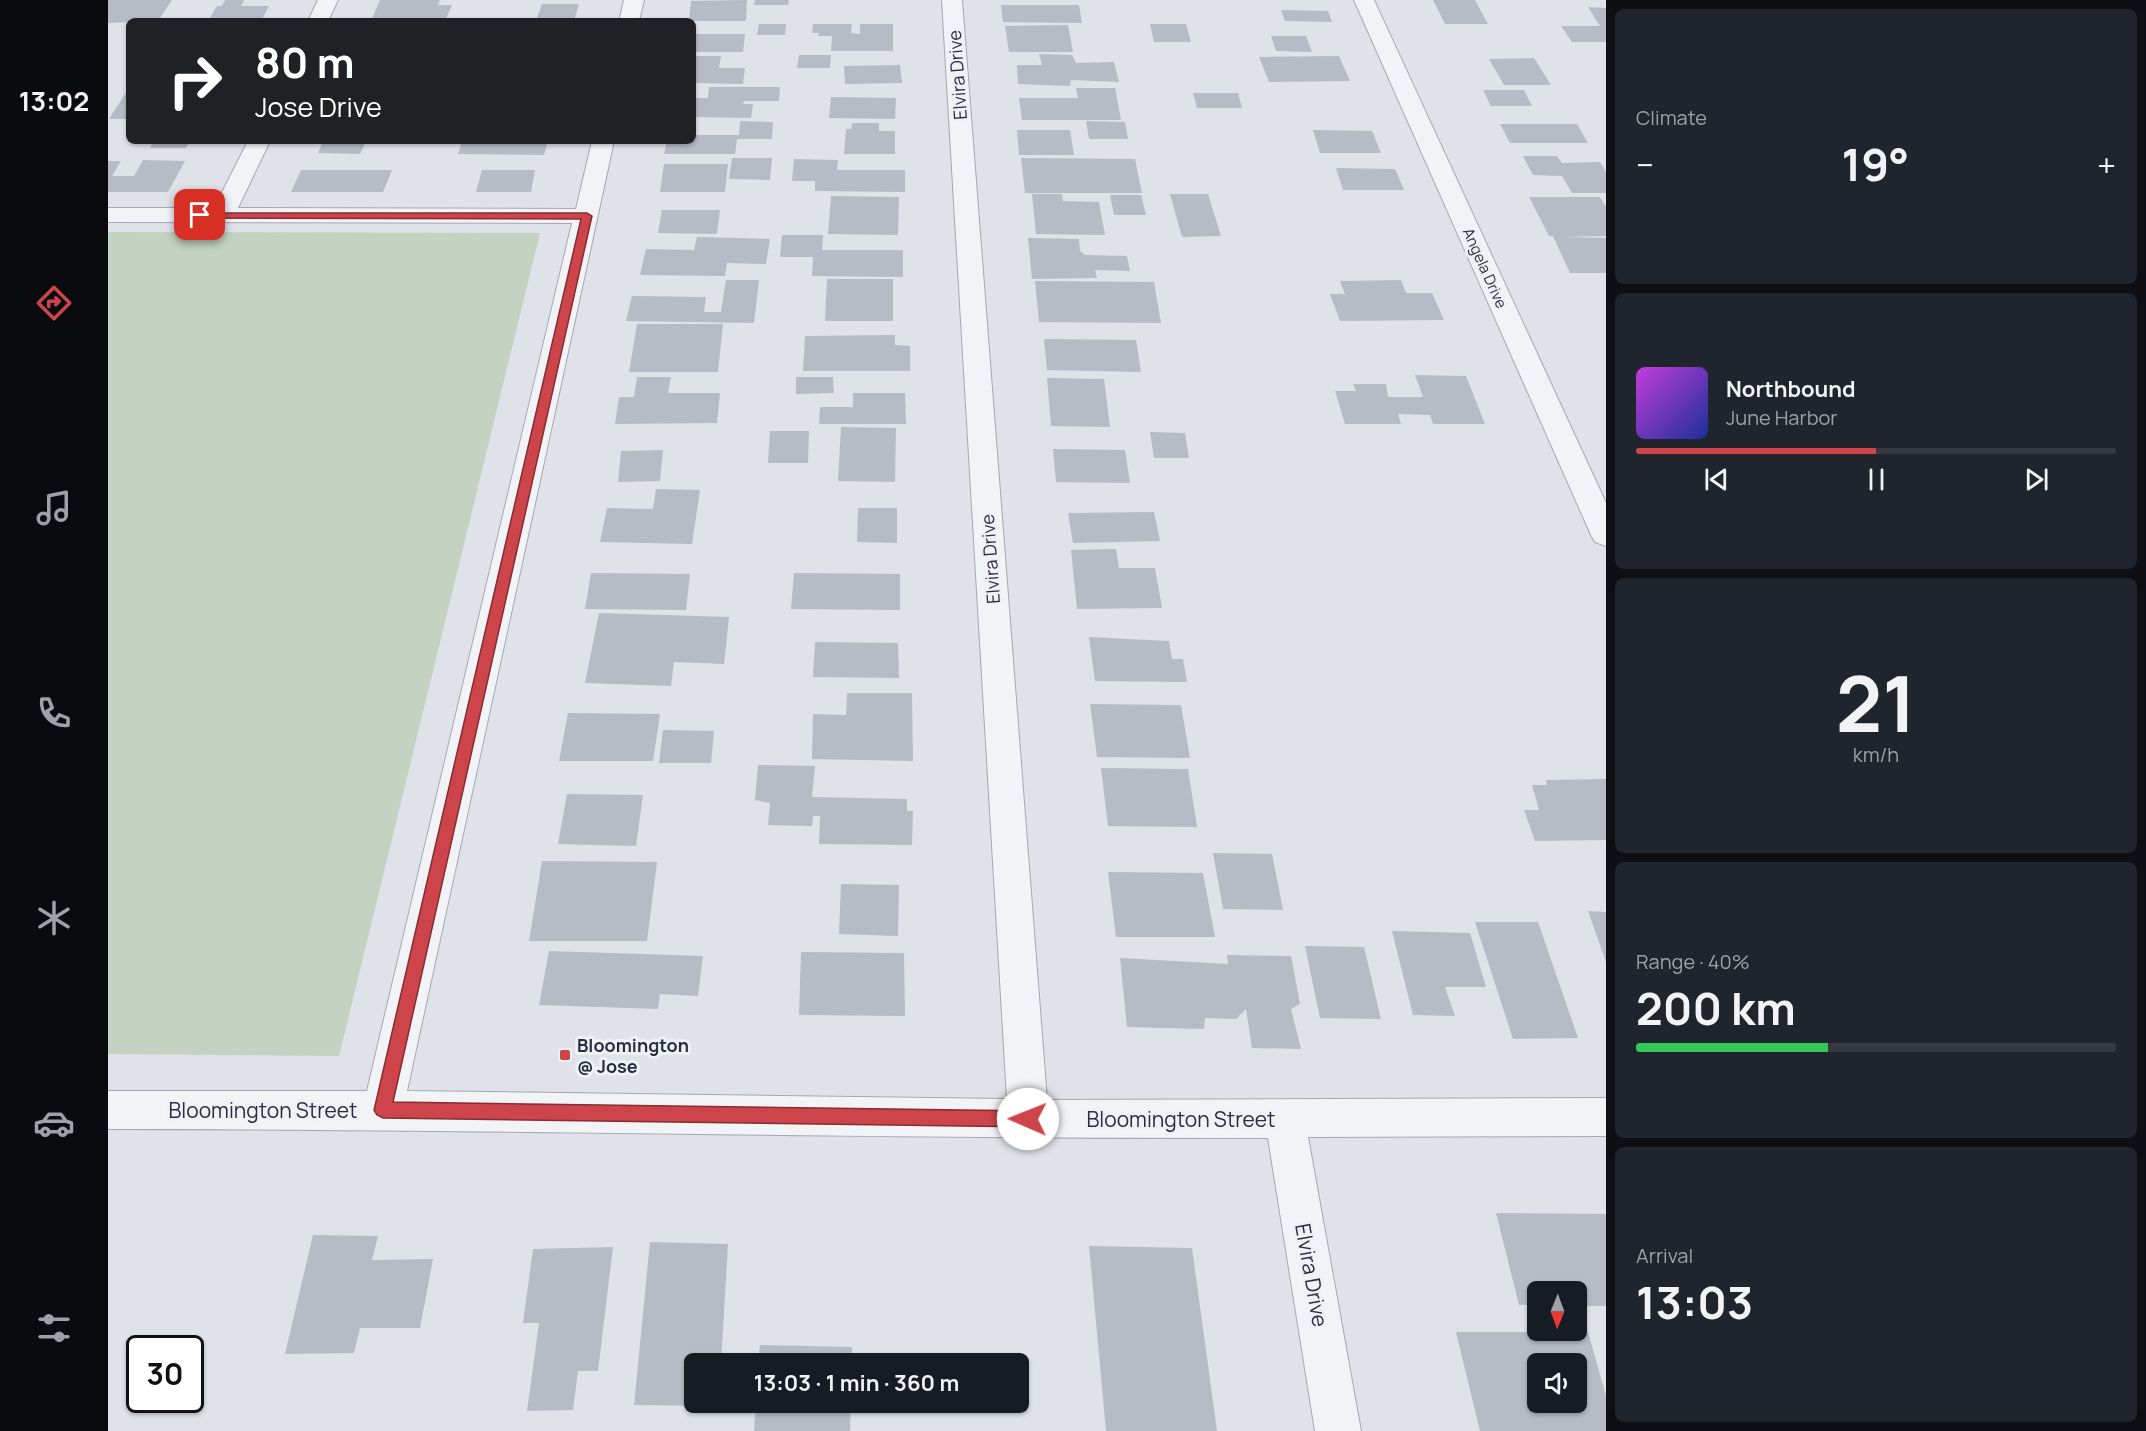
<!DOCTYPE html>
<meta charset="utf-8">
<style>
:root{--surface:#171b24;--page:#20242c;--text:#f1f3f6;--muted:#9ea1a6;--line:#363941;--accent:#cd454a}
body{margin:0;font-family:Manrope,sans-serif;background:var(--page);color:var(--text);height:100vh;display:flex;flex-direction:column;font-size:22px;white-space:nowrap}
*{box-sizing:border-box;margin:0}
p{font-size:20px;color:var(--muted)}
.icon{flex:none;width:33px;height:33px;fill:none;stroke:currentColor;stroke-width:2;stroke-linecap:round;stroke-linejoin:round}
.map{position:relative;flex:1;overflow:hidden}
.details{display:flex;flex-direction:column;gap:9px;padding:9px;background:#0d0f14;width:540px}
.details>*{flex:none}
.guide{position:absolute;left:18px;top:18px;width:570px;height:126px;border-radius:9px;box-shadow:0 2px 4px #0004;background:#202124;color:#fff;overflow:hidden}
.needle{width:39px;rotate:181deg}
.controls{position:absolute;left:1419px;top:1281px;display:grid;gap:12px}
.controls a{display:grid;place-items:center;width:60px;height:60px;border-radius:9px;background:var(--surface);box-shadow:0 2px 4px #0004;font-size:30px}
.speed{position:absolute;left:18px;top:1335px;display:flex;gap:12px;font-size:30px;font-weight:700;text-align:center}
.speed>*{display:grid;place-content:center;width:78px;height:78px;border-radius:50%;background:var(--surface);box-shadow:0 2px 4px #0004;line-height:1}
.speed .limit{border:3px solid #111;border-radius:9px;background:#fff;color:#111}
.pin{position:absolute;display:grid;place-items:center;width:51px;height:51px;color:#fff;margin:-26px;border-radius:12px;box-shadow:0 3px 9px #0006}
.me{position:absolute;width:66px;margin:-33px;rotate:271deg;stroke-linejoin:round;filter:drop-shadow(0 0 4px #0008)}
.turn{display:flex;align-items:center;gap:21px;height:126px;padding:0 30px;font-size:27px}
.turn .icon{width:78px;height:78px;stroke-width:2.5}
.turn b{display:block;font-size:42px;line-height:51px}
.big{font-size:45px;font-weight:700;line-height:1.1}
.details .widget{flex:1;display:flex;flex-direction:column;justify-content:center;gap:9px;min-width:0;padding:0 21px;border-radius:9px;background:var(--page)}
.details .dial{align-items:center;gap:0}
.dial b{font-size:78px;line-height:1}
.song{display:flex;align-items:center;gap:18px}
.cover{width:72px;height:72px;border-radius:9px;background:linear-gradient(135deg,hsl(290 70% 55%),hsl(230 70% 35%))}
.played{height:6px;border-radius:3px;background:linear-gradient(90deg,var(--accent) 50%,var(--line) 50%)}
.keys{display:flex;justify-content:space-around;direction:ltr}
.heat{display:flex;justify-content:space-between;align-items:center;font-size:33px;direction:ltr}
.charge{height:9px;border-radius:4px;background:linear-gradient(90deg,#34c759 40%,var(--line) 0)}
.trip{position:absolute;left:576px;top:1353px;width:345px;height:60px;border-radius:9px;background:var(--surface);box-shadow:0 2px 4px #0004;font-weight:700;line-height:60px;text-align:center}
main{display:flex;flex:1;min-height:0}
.dock{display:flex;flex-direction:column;width:108px;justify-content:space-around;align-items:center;background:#090b0e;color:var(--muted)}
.dock .icon{width:42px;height:42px}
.dock .active{color:var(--accent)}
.dock b{font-size:27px;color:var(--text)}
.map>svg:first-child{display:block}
.green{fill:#c3d2c1}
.building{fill:#b7bbc5;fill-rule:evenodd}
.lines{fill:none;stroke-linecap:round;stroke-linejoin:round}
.minor-casing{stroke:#a4a8b3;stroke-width:2}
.minor{fill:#f2f3f7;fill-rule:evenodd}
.route{fill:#cd454a;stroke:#852d30;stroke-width:1.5}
.poi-dot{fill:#cd454a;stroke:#eff1f6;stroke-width:2}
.labels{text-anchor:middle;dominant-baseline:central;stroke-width:6;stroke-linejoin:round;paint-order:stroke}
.far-street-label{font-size:15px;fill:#282e40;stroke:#eff1f6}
.street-label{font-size:18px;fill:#282e40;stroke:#eff1f6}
.poi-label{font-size:18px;font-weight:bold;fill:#282e40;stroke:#eff1f6;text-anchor:start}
.near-street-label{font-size:21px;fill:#282e40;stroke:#eff1f6}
</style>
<main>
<nav class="dock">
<b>13:02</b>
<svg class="icon active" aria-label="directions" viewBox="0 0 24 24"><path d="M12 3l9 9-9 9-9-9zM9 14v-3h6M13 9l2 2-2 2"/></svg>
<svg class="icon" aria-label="music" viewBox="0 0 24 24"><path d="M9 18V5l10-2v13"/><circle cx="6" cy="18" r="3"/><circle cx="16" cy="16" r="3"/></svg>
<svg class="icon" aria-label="phone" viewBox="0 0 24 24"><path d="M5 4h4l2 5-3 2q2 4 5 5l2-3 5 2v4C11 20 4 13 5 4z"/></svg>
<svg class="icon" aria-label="climate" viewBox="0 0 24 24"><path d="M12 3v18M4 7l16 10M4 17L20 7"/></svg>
<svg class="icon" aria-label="car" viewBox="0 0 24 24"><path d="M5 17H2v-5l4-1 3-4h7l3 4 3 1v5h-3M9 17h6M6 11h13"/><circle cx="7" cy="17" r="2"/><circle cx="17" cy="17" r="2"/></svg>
<svg class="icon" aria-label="filters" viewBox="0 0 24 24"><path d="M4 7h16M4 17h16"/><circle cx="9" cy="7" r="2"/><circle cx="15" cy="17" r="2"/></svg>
</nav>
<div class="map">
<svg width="1498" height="1431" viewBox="0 0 1498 1431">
<rect width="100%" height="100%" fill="#dfe2e9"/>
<!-- green -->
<path class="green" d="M 0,232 L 432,233 L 231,1056 L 0,1054 Z"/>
<!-- building -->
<g class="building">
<path d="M 0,0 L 64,0 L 50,21 L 0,23 Z"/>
<path d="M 117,0 L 136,0 L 133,6 L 161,6 L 153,21 L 100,21 L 109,6 L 114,6 Z"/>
<path d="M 272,0 L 332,0 L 330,5 L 344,5 L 337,21 L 263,21 Z"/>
<path d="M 639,0 L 638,21 L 581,21 L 583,1 Z"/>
<path d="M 647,0 L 681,0 L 680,5 L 646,5 Z"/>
<path d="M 1325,0 L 1367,0 L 1380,24 L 1337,24 Z"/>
<path d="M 434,4 L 471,4 L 466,21 L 428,21 Z"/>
<path d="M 893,5 L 971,5 L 974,23 L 895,22 Z"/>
<path d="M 1480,7 L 1498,8 L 1498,42 L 1464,42 L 1453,26 L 1492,26 Z"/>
<path d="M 1173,10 L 1220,11 L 1224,22 L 1177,21 Z"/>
<path d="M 651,24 L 678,24 L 677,35 L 649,35 Z"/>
<path d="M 705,24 L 744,24 L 743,33 L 752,34 L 752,24 L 785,24 L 785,51 L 723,51 L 724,36 L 710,36 L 711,33 L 704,33 Z"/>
<path d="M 1042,24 L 1078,24 L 1083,42 L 1046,42 Z"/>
<path d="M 960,25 L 965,52 L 901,52 L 897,26 Z"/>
<path d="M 586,34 L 637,34 L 635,52 L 585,52 Z"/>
<path d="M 1163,36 L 1198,36 L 1204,52 L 1168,51 Z"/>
<path d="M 931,54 L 964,55 L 968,63 L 1006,62 L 1011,82 L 963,80 L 962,86 L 910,84 L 909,65 L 934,65 Z"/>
<path d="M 691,55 L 723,55 L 722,68 L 689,68 Z"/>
<path d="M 585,56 L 613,56 L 611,68 L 637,68 L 635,84 L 585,83 Z"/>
<path d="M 1231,56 L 1242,81 L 1161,82 L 1151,57 Z"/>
<path d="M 1426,58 L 1443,85 L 1396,85 L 1381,59 Z"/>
<path d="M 792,65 L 794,83 L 737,84 L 736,66 Z"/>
<path d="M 601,87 L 672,87 L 671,101 L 636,101 L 635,104 L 645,104 L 643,118 L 585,117 L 585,98 L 600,98 Z"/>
<path d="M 21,88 L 21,119 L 1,119 Z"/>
<path d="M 968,88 L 1007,88 L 1013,120 L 914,120 L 911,98 L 970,98 Z"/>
<path d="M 1375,90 L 1416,90 L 1424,106 L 1383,106 Z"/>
<path d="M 1085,93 L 1130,93 L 1134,108 L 1089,108 Z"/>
<path d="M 723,97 L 788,98 L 787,119 L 721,118 Z"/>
<path d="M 632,121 L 665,122 L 664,139 L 629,139 L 627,154 L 556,154 L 559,141 L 585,141 L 585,135 L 631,135 Z"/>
<path d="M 978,121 L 1017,122 L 1020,139 L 981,139 Z"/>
<path d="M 744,123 L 771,123 L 771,131 L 787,131 L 787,154 L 736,154 L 738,129 L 743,129 Z"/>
<path d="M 1392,124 L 1469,124 L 1480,143 L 1402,143 Z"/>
<path d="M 909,130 L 962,130 L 966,155 L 911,155 Z"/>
<path d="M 1205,130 L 1264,131 L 1273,153 L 1212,153 Z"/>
<path d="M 46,141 L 82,141 L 78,148 L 42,148 Z"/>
<path d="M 215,141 L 258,141 L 252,154 L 210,153 Z"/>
<path d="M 354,141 L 440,141 L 436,155 L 350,154 Z"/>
<path d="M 1415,156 L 1449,156 L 1454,163 L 1492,162 L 1498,172 L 1498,193 L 1464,193 L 1454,176 L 1425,175 Z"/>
<path d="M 624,158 L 664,158 L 662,180 L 621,179 Z"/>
<path d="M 913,158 L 1027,159 L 1034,193 L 917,193 Z"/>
<path d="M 686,159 L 730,160 L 729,170 L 797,170 L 797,192 L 707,191 L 707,181 L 684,181 Z"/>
<path d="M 35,160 L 77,161 L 60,192 L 0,192 L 0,161 L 13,161 L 4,176 L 26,176 Z"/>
<path d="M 556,164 L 620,164 L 617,192 L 552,192 Z"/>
<path d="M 1228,168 L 1287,169 L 1296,190 L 1235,190 Z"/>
<path d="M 193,170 L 284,170 L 275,192 L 183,192 Z"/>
<path d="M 374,170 L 427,170 L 423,192 L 368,192 Z"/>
<path d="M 924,194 L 954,194 L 955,201 L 991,202 L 997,235 L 928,234 Z"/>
<path d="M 1062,194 L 1100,194 L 1113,236 L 1074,237 Z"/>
<path d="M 1002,195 L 1033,195 L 1038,215 L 1006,215 Z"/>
<path d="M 723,196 L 791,197 L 790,235 L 720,234 Z"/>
<path d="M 1421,197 L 1492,197 L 1498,207 L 1498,236 L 1456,237 L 1498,238 L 1498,273 L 1462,273 L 1445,236 L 1441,236 Z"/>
<path d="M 554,210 L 612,210 L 609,234 L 550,233 Z"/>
<path d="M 674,235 L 715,235 L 714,250 L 795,250 L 795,277 L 704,276 L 705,257 L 672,257 Z"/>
<path d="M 589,237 L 662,239 L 658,264 L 619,263 L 617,276 L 532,275 L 538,249 L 586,250 Z"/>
<path d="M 920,238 L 971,239 L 972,251 L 977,255 L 1019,256 L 1022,271 L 987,270 L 989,278 L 924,279 Z"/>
<path d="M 719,279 L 785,279 L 785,321 L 717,321 Z"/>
<path d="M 618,280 L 651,280 L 646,323 L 518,321 L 524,296 L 598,297 L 596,312 L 613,312 Z"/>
<path d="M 1293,280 L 1298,293 L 1324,293 L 1336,320 L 1232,321 L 1222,294 L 1237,294 L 1232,281 Z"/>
<path d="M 927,281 L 1046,282 L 1053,323 L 931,322 Z"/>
<path d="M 529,324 L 615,324 L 610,372 L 521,372 Z"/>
<path d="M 787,335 L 787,345 L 802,346 L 802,371 L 695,371 L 697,336 Z"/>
<path d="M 936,339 L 1028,340 L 1033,372 L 939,370 Z"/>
<path d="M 1307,375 L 1358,376 L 1377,424 L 1325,424 L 1322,415 L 1290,414 L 1293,424 L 1237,424 L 1227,391 L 1248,391 L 1245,384 L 1278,384 L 1280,397 L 1315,397 Z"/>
<path d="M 529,377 L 563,377 L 560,393 L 612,393 L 609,423 L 507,424 L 511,397 L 526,397 Z"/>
<path d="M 688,377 L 725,377 L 726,393 L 688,394 Z"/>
<path d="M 939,378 L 996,379 L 1002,427 L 943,426 Z"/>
<path d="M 745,393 L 797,393 L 798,424 L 711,424 L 712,407 L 745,407 Z"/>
<path d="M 733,427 L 788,428 L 787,482 L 730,481 Z"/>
<path d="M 662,431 L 701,431 L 700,463 L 660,463 Z"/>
<path d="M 1042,432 L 1077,433 L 1081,458 L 1046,458 Z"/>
<path d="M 945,449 L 1017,450 L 1022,483 L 948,482 Z"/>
<path d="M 555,450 L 552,481 L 510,482 L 513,451 Z"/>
<path d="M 548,489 L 592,490 L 584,544 L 492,542 L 499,508 L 545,509 Z"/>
<path d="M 750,508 L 789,508 L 789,543 L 749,542 Z"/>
<path d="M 1046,512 L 1052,541 L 965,543 L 960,513 Z"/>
<path d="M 1008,549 L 1011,568 L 1047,568 L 1054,608 L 969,609 L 963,550 Z"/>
<path d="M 483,573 L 582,574 L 578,610 L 477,609 Z"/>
<path d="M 686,573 L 792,574 L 792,610 L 683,609 Z"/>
<path d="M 491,613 L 621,617 L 616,664 L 566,662 L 563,686 L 477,683 Z"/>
<path d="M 981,637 L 1061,641 L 1064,659 L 1075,659 L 1079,682 L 987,681 Z"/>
<path d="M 707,642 L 790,643 L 791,678 L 705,677 Z"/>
<path d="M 739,693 L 804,693 L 805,761 L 704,759 L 705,714 L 738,715 Z"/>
<path d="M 982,704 L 1073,705 L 1082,758 L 989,757 Z"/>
<path d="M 460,713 L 552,714 L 545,761 L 451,761 Z"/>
<path d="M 555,730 L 606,731 L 603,763 L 551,763 Z"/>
<path d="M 650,765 L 707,766 L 704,797 L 799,799 L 799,811 L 805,811 L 804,845 L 711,844 L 712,816 L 705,816 L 704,826 L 660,825 L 662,803 L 647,800 Z"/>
<path d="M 993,768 L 1080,769 L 1089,827 L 1000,826 Z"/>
<path d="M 1498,779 L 1498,840 L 1427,841 L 1416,810 L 1431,810 L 1424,785 L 1439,785 L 1438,780 Z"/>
<path d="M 459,794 L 535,795 L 528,846 L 450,844 Z"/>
<path d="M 1105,853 L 1164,854 L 1175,910 L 1115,909 Z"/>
<path d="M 434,861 L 549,862 L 539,941 L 421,941 Z"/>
<path d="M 1000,872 L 1095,873 L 1107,937 L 1008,937 Z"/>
<path d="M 733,884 L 791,885 L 790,936 L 731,934 Z"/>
<path d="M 1480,911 L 1498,912 L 1498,962 Z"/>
<path d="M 1367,922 L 1430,922 L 1470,1038 L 1405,1039 Z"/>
<path d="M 1284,931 L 1362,933 L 1378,987 L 1337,987 L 1347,1016 L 1305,1015 Z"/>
<path d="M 1197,946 L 1256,947 L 1273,1019 L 1212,1018 Z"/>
<path d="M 441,951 L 595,956 L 590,996 L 552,994 L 550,1009 L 431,1005 Z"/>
<path d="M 693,952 L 796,953 L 797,1016 L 691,1015 Z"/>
<path d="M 1119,955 L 1183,956 L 1192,1004 L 1183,1009 L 1193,1049 L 1144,1048 L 1138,1009 L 1128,1019 L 1097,1018 L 1096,1029 L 1019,1027 L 1012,958 L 1120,964 Z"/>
<path d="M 1388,1213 L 1498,1214 L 1498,1306 L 1468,1306 L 1468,1292 L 1430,1292 L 1430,1305 L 1411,1305 Z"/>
<path d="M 205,1235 L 270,1236 L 264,1260 L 325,1259 L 312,1328 L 252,1328 L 246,1353 L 177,1354 Z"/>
<path d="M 542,1242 L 620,1244 L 613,1364 L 586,1364 L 586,1402 L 611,1402 L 610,1406 L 526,1405 Z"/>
<path d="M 981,1246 L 1084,1248 L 1109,1431 L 998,1431 Z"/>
<path d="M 505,1247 L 490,1371 L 470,1371 L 465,1410 L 419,1411 L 431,1323 L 415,1323 L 425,1249 Z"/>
<path d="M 1348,1332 L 1480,1332 L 1498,1396 L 1498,1431 L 1372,1431 ZM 1430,1364 L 1468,1364 L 1468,1402 L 1430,1402 Z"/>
<path d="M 652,1345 L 744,1347 L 744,1364 L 650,1364 Z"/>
<path d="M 648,1402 L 743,1402 L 742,1431 L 646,1431 Z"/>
</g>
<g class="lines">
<!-- minor casing -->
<g class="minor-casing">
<g id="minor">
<path d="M 210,0 L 230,0 L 220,21 L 200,21 Z"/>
<path d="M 516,0 L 536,0 L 531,21 L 511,21 Z"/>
<path d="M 834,0 L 854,0 L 939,1100 L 1498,1098 L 1498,1136 L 1200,1137 L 1253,1431 L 1207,1431 L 1160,1138 C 773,1139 387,1129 0,1129 L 0,1091 L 259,1091 L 464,223 L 0,222 L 0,208 L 106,208 L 140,141 L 162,141 L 130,208 L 468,209 L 484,141 L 506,141 L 299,1091 L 899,1099 Z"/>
<path d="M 1246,0 L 1266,0 L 1498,503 L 1498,546 L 1487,542 L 1483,535 Z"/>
</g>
</g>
<!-- minor -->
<use href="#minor" class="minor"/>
</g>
<!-- route -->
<path class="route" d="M 89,213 L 479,213 L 484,216 L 285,1102 L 920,1111 L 926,1113 L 928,1119 L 926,1125 L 920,1127 L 275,1118 L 269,1115 L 266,1110 L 473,219 L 92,218 L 87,215 Z"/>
<!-- markers -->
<rect class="poi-dot" x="451" y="1049" width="12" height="12" rx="3"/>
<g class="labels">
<!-- far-street labels -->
<g class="far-street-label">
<text transform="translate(1377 268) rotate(66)">Angela Drive</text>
</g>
<!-- street labels -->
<g class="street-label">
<text transform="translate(849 75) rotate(-94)">Elvira Drive</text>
<text transform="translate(882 559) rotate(-94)">Elvira Drive</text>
</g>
<!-- poi labels -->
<g class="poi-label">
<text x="469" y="1045">Bloomington<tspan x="469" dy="21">@ Jose</tspan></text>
</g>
<!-- near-street labels -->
<g class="near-street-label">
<text x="155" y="1110">Bloomington Street</text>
<text x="1073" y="1119">Bloomington Street</text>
<text transform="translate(1204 1275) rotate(80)">Elvira Drive</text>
</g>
</g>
</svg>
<div class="controls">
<a><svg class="needle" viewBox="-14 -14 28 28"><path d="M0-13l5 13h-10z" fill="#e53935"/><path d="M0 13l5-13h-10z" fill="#9ea1a6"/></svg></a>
<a><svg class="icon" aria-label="sound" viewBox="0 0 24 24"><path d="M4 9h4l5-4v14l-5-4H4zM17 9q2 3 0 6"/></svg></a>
</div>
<div class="speed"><div class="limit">30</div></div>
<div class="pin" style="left:92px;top:215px;background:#d93025"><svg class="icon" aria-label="arrive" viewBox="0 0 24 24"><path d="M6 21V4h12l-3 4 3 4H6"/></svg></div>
<svg class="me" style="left:920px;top:1119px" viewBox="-20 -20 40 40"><circle r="19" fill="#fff"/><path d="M0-13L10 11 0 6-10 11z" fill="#cd454a"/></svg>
<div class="trip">13:03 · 1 min · 360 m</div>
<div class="guide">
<div class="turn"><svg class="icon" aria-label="right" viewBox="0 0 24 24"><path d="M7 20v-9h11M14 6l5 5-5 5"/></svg><div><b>80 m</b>Jose Drive</div></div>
</div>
</div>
<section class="details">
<div class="widget"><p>Climate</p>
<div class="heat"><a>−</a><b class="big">19°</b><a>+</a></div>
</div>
<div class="widget">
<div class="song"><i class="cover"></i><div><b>Northbound</b><p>June Harbor</p></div></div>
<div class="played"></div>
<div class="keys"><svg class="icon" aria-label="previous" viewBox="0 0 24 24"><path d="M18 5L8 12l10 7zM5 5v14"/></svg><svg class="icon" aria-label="pause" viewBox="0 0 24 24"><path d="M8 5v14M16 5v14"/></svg><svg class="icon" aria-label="next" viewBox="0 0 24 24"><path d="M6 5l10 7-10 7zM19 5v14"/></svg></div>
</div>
<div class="widget dial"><b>21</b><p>km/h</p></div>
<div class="widget"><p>Range · 40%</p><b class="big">200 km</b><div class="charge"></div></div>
<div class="widget"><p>Arrival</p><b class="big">13:03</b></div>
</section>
</main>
